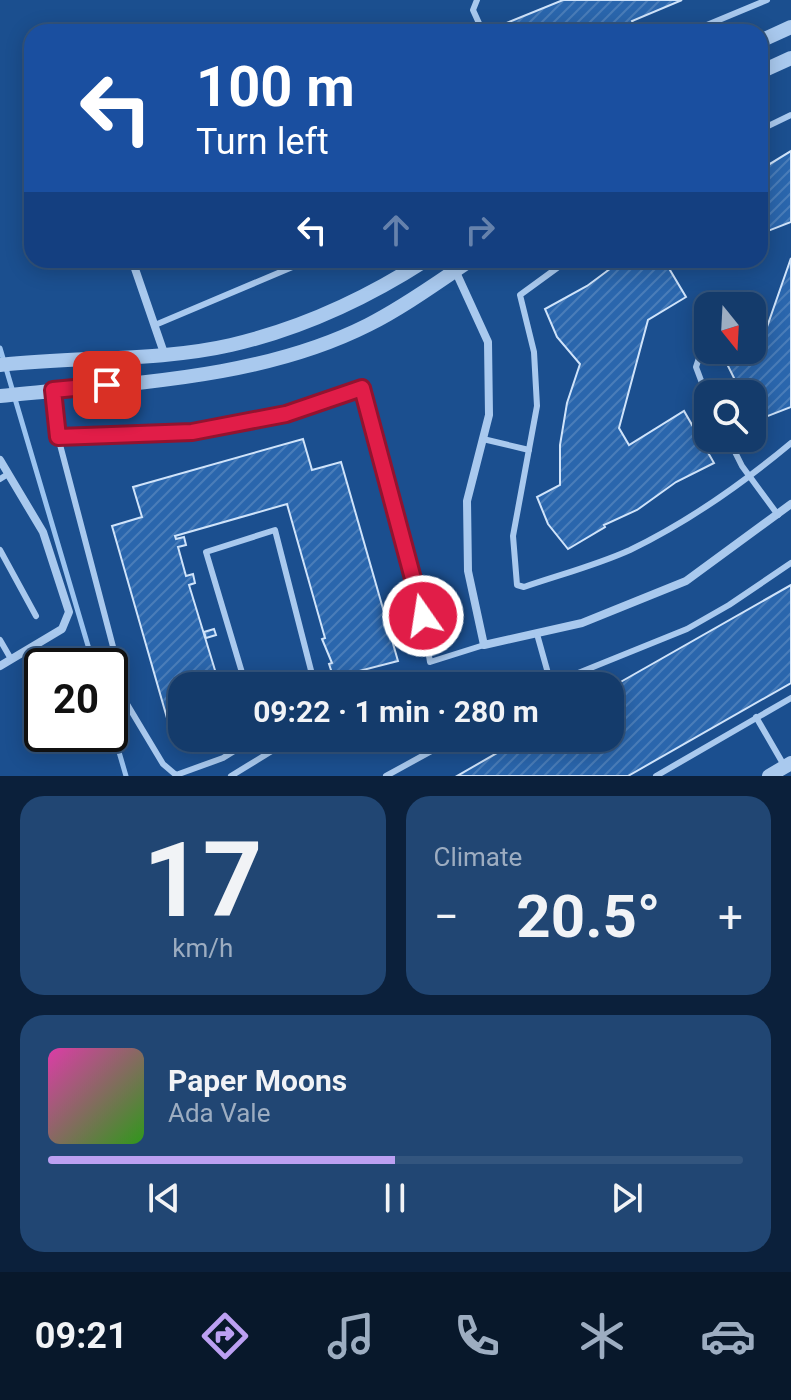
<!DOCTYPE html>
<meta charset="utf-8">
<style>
:root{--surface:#143b6b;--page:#214673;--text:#f1f3f6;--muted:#9dadc1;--line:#33557e;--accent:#bca0f2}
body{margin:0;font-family:Roboto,sans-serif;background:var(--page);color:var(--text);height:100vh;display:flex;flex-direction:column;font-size:30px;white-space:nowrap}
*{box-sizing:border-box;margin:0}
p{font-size:26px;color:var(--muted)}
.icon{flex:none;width:44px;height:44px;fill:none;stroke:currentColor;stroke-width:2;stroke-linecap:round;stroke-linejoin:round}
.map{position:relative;height:776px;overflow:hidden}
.panel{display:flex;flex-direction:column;gap:20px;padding:20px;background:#0b203b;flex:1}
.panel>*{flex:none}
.banner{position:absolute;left:24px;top:24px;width:744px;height:244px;border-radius:24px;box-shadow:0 4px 20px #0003,0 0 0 2px var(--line);background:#1a4fa0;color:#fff;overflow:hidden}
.needle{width:52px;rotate:162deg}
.buttons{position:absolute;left:694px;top:292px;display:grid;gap:16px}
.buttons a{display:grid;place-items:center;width:72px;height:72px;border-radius:16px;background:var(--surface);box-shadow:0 4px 20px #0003,0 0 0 2px var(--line);font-size:40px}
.speed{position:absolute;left:24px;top:648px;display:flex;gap:16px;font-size:40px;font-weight:700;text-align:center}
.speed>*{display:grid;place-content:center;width:104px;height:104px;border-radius:50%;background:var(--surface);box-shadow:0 4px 20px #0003,0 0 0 2px var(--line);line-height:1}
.speed .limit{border:4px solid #111;border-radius:12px;background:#fff;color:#111}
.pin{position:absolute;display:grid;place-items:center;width:68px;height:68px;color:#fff;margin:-34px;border-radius:16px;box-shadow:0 4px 12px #0006}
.me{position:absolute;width:88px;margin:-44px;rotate:347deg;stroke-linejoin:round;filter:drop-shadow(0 0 6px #0008)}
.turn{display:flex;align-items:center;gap:28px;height:168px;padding:0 40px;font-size:36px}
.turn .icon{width:104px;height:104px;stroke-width:2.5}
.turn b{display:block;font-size:56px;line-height:68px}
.lanes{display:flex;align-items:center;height:76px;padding:0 40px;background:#0003;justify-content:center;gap:40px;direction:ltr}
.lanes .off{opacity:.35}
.big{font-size:60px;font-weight:700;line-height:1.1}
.panel .tile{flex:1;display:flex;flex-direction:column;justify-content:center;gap:12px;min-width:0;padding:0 28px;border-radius:24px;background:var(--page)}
.panel .dial{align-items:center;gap:0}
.dial b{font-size:104px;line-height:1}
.song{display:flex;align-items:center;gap:24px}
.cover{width:96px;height:96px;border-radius:12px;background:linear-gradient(135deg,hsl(320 70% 55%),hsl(110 70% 35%))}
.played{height:8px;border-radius:4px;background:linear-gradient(90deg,var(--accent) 50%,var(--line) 50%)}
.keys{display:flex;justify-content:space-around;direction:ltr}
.heat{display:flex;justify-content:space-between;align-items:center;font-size:44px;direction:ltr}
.panel .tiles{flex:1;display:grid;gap:20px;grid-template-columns:1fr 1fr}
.tile:last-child{grid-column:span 2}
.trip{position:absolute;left:168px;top:672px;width:456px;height:80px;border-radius:24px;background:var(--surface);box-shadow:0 4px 20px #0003,0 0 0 2px var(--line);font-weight:700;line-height:80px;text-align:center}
.tabs{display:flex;height:128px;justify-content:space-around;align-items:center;background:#08182b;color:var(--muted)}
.tabs .icon{width:56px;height:56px}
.tabs .active{color:var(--accent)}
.tabs b{font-size:36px;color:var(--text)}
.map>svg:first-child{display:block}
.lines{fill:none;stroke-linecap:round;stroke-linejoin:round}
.stream{stroke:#9cc4f0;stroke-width:5}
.building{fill:url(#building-hatch);stroke:#cfe3fa;stroke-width:2}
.service{stroke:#a9c9ee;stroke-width:6}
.minor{stroke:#a9c9ee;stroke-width:8}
.tertiary{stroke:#a9c9ee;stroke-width:14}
.route-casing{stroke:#92132f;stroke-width:20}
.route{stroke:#e11d48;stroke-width:14}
</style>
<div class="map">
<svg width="791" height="776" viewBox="0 0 791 776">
<defs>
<pattern id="building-hatch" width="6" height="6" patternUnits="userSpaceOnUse" patternTransform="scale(2)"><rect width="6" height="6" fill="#2a66ad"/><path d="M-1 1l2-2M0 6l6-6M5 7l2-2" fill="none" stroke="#4a7db9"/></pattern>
</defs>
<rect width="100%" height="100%" fill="#1b4f8f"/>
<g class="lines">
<!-- stream -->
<g class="stream">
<path d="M 0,348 L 94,666"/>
<path d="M 110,721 L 126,776"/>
</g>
</g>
<!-- building -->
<g class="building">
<path d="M 563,0 L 682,0 L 632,21 L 636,30 L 632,32 L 502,32 L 499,26 Z"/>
<path d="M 791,151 L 791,222 L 760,234 L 760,170 Z"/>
<path d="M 791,258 L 791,407 L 755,421 L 752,394 L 742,394 L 727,364 L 760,347 Z"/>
<path d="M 622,260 L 664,260 L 686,297 L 648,320 L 619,428 L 629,445 L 684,411 L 714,463 L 676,482 L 637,510 L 604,525 L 605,527 L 568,549 L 548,524 L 537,497 L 560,485 L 560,445 L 567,403 L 580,364 L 557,337 L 545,309 L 587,286 Z"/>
<path d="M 303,439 L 312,470 L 341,462 L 398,661 L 336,677 L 332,673 L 329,664 L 332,663 L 322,639 L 325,638 L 287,504 L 175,536 L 176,539 L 184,537 L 186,545 L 178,547 L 186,576 L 193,574 L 195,583 L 189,585 L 218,680 L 215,681 L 216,686 L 182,686 L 182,721 L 169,725 L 112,526 L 142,517 L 133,487 Z"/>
<path d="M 791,585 L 791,683 L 628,776 L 457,776 L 523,738 L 610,738 L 610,688 Z"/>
<path d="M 214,629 L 216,635 L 206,638 L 204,632 Z"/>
</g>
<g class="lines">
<!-- service -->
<g class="service">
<path d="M 477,0 L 473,10 L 483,32"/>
<path d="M 690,32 L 767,0"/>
<path d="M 760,130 L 791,115"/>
<path d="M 449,260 L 455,270"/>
<path d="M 568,260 L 520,295 L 534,352 L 537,406 L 513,536 L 517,585 L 524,587 C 559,575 597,565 630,550 C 688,522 742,484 791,443"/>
<path d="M 155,325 L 309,260"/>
<path d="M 701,352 L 696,367 L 708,399"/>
<path d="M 53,390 L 58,437 L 192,432 L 286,414 L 362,388 L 387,473 L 389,496 L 419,592 L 430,662 L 484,645"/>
<path d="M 58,437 L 122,681 L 121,694 L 163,764 L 176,775 L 223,758 L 255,738"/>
<path d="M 728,438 L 742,466 L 778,515"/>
<path d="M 483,439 L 529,450"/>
<path d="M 0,479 L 8,474"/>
<path d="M 0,550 L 36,616"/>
<path d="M 537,634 L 551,684"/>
<path d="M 0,640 L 11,659"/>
<path d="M 246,686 L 206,552 L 275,530 L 315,686"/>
<path d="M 546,686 L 687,629 L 729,605 L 791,563"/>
<path d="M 756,717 L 785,767"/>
<path d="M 231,776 L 293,738"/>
<path d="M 386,776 L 455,738"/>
<path d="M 656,776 L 791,698"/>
</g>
<!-- minor -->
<g class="minor">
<path d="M 132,260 L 164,353"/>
<path d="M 455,270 L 488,342 L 489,415 L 467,501 L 468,571 L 484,645 L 582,623 L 686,581 L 791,504"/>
<path d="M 0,460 L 43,532 L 69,612 L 62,629 L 0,666"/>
</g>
<!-- tertiary -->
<g class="tertiary">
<path d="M 760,41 L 791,27"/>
<path d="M 760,72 L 791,58"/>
<path d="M 0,365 C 76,356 157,362 231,345 C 300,329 367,298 426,260"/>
<path d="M 0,396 C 121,383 257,381 368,325 C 404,307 438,282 471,260"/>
<path d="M 769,776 L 791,763"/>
</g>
</g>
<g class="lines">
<!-- route casing -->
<g class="route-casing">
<path id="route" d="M 107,385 L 53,390 L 58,437 L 192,432 L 286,414 L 362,388 L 423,616"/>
</g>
<!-- route -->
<use href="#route" class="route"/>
</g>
</svg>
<div class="buttons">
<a><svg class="needle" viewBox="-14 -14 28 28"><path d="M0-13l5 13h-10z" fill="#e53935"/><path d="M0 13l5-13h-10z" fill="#9dadc1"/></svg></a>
<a><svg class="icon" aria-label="search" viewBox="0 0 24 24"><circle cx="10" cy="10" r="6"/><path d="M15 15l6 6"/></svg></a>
</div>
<div class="speed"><div class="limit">20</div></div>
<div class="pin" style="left:107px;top:385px;background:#d93025"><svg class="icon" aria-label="arrive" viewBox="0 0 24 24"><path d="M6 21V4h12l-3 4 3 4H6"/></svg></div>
<svg class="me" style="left:423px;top:616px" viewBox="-20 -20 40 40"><circle r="17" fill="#e11d48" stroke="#fff" stroke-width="3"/><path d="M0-11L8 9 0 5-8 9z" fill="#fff"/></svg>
<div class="trip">09:22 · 1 min · 280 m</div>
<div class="banner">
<div class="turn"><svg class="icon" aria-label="left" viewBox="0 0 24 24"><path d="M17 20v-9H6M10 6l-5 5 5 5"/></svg><div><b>100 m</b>Turn left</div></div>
<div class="lanes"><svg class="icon" aria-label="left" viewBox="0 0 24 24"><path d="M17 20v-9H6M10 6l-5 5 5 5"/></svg><svg class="icon off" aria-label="ahead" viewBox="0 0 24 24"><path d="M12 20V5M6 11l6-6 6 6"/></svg><svg class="icon off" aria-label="right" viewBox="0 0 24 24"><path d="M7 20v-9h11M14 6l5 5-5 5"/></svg></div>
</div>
</div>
<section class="panel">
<div class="tiles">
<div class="tile dial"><b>17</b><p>km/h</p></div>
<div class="tile"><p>Climate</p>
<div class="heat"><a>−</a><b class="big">20.5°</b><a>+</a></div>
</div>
<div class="tile">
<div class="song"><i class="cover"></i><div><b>Paper Moons</b><p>Ada Vale</p></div></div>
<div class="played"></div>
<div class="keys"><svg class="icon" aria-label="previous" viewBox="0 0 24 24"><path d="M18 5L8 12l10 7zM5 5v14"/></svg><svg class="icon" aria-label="pause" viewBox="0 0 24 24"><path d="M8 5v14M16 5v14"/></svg><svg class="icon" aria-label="next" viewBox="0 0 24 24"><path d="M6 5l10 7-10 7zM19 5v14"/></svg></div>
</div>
</div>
</section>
<nav class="tabs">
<b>09:21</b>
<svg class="icon active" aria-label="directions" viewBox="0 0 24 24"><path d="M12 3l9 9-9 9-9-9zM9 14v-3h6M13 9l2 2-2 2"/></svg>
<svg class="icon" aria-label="music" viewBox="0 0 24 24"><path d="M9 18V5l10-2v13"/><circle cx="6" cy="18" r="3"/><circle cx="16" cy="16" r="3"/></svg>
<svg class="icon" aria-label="phone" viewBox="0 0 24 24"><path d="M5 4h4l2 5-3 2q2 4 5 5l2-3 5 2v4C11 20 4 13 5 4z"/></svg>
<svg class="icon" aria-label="climate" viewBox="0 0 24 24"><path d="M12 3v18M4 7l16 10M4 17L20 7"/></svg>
<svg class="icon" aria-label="car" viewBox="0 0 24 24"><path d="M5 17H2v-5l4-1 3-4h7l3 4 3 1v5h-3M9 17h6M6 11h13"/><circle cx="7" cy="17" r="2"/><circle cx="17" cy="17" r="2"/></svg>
</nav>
